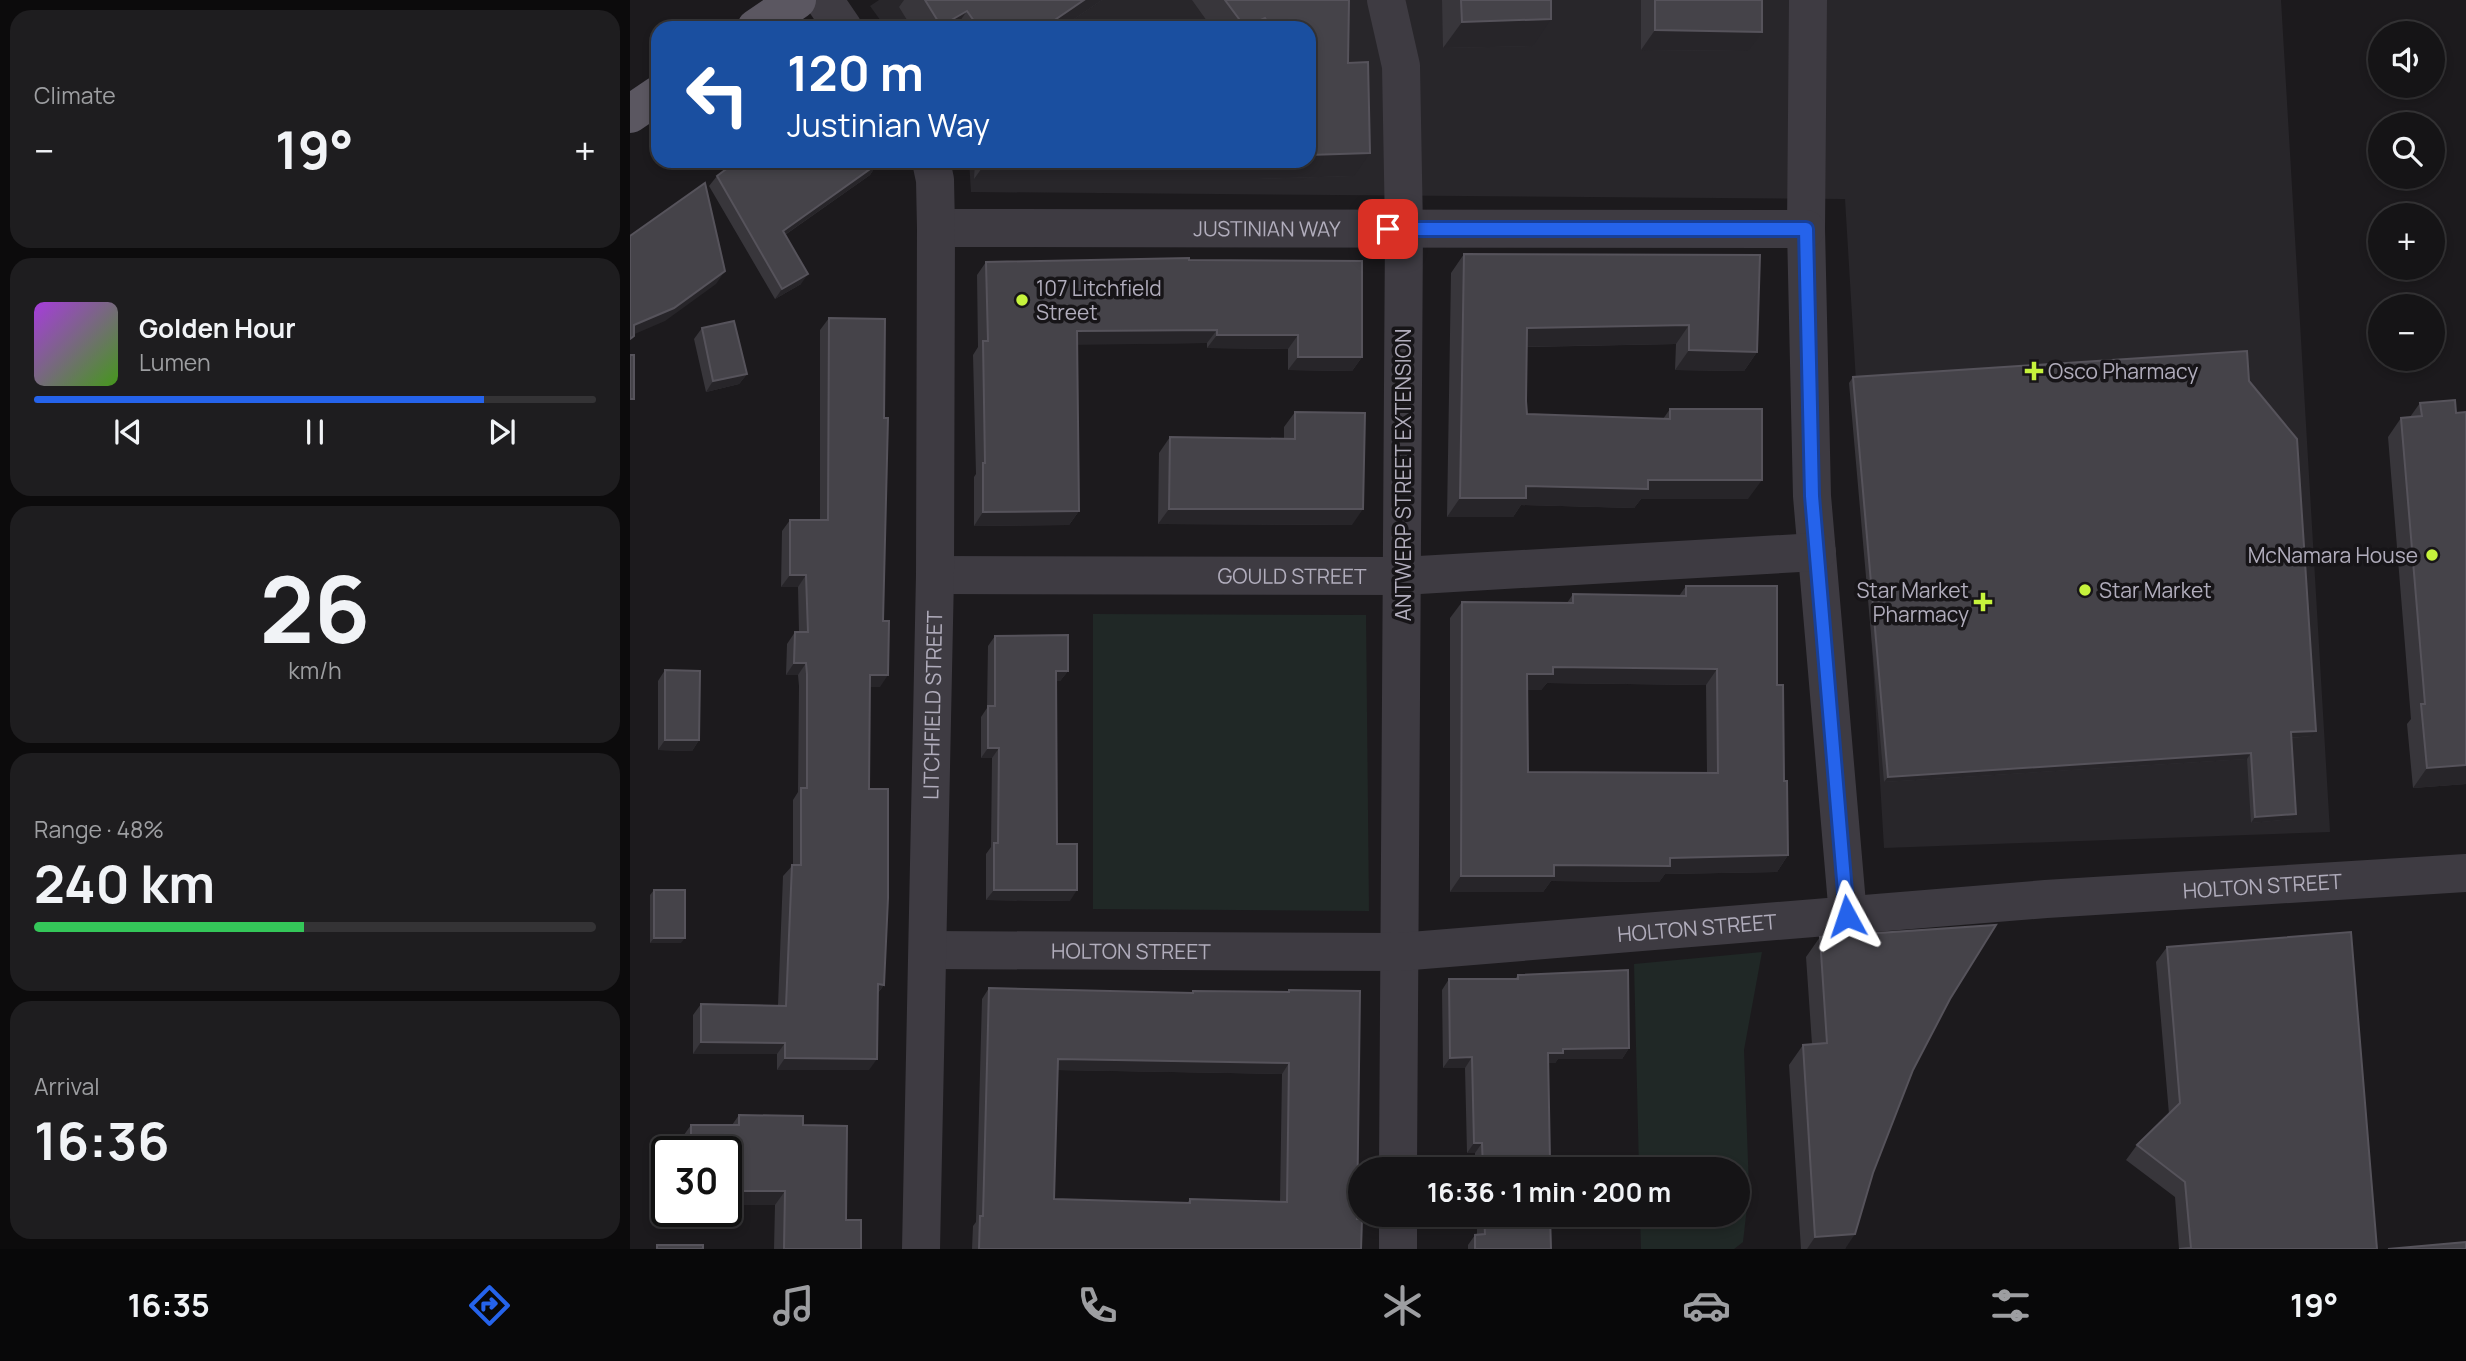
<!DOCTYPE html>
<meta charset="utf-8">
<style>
:root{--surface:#151416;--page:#1e1d1f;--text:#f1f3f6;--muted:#9d9ea1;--line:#343335;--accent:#2563eb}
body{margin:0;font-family:Manrope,sans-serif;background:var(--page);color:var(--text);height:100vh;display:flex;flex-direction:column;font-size:26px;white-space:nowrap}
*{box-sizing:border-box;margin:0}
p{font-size:23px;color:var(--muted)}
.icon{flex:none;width:38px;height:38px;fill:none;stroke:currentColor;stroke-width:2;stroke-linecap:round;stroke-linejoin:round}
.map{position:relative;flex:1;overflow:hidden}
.side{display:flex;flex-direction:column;gap:10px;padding:10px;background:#0c0b0c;width:630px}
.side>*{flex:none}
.guide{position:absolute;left:21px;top:21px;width:665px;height:147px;border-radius:21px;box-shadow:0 4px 10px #0003,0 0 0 2px var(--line);background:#1a4fa0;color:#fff;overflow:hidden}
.fabs{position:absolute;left:1738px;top:21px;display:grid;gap:14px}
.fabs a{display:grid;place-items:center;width:77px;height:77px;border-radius:50%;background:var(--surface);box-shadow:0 4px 10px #0003,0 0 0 2px var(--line);font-size:35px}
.speed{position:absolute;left:21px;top:1136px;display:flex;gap:14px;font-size:35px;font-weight:700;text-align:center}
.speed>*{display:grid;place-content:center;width:91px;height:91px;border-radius:50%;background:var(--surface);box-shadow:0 4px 10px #0003,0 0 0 2px var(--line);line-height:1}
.speed .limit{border:4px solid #111;border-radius:10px;background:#fff;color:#111}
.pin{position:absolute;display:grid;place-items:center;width:60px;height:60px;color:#fff;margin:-30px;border-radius:14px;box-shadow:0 4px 10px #0006}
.me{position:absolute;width:77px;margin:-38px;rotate:355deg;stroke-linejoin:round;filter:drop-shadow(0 0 5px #0008)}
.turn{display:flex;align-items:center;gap:24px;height:147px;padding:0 21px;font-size:32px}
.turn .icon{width:91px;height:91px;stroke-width:2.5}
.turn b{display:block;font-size:49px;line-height:60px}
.big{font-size:52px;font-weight:700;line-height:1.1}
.side .card{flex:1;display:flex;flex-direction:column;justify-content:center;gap:10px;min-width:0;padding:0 24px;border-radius:21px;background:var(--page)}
.side .dial{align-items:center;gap:0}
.dial b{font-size:91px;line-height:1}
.song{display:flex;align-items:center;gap:21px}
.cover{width:84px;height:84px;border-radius:10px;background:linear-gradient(135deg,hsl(280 70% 55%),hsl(100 70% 35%))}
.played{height:7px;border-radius:4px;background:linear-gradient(90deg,var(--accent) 80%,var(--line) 80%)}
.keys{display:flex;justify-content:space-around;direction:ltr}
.heat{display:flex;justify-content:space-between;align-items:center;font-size:38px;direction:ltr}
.charge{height:10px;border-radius:5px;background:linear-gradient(90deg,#34c759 48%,var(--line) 0)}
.trip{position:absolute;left:718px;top:1157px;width:402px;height:70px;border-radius:35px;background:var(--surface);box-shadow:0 4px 10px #0003,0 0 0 2px var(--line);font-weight:700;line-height:70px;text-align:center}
.tab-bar{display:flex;height:112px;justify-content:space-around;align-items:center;background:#080809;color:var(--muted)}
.tab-bar .icon{width:49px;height:49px}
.tab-bar .active{color:var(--accent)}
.tab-bar b{font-size:32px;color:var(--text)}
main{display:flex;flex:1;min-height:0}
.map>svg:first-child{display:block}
.built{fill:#28262a}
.green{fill:#202826}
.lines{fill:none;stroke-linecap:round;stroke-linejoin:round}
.minor{stroke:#3e3b42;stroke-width:38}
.major{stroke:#5b5761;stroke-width:38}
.wall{fill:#38363b;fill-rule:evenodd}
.shaded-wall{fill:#272529}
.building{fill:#454349;stroke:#56535b;stroke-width:2;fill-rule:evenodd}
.route-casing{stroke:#184099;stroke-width:18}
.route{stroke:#2563eb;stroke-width:12}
.poi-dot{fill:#c6f33c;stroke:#171518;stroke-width:2.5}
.labels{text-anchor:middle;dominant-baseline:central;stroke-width:7;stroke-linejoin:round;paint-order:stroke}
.street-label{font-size:21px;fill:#b1adbc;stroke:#171518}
.poi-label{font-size:21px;fill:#b1adbc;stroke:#171518;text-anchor:start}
</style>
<main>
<section class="side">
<div class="card"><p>Climate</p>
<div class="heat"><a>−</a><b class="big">19°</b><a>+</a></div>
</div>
<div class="card">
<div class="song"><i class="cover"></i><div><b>Golden Hour</b><p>Lumen</p></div></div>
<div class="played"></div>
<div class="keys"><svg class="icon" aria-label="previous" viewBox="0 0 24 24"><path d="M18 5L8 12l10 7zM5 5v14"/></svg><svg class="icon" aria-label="pause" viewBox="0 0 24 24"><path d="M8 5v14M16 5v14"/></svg><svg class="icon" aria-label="next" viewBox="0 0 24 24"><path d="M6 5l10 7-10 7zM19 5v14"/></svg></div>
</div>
<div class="card dial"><b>26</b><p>km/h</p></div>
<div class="card"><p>Range · 48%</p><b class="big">240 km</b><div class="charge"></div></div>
<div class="card"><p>Arrival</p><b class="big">16:36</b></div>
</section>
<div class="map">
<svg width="1836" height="1249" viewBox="0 0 1836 1249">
<rect width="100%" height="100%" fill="#1c1a1d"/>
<!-- built -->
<path class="built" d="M 249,0 L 1651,0 L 1700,832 L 1254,848 L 1215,199 L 341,192 L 339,161 L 679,161 L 679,28 L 256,28 L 240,6 Z"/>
<!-- green -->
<g class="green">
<path d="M 463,614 L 736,615 L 739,911 L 463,909 Z"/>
<path d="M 1132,952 L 1114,1050 L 1119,1189 L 1113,1242 L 1104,1249 L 1011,1249 L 1010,1215 L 1108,1214 L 1108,1169 L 1009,1169 L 1004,964 Z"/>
</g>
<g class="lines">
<!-- minor -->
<g class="minor">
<path d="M 194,0 L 213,28"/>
<path d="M 756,0 L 771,66 L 774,229 L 768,1169"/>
<path d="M 1178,0 L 1176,229 L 1182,496 L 1218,916"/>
<path id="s1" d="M 306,228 L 1176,229"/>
<path id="s2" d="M 305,575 L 772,576 L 1187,552"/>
<path id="s3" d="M 298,950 L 769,952 L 1416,899 L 1836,873"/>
<path id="s4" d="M 291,1249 L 305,575 L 306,228 L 305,180 L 301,161"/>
<path d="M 768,1249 L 768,1214"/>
</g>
<!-- major -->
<g class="major">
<path d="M 126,28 L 167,0"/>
<path d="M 0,114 L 28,95"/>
</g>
</g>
<!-- wall -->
<g class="wall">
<path d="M 274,0 L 472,0 L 431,28 L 282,28 L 269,7 Z"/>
<path d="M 562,0 L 719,0 L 718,63 L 724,176 L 626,179 L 344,179 L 345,161 L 679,161 L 679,28 L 582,28 Z"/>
<path d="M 812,0 L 921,0 L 903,46 L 813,48 Z"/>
<path d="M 1011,0 L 1132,0 L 1118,51 L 1011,50 Z"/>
<path d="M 247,164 L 240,175 L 155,235 L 171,284 L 145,299 L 79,186 L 87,176 Z"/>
<path d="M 834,254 L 1130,255 L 1127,352 L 1114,371 L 1045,370 L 1046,344 L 897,347 L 897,414 L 1033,419 L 1040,409 L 1118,499 L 1011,499 L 1004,508 L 891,505 L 883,517 L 817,517 L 821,273 Z"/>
<path d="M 559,260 L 732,357 L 722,371 L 658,370 L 658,349 L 577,348 L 577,343 L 447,344 L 449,511 L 439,525 L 344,526 L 344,477 L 346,474 L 343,355 L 348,347 L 347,275 L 356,262 Z"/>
<path d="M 199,318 L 250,687 L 240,687 L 239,789 L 254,985 L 248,993 L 239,1070 L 147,1070 L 147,1054 L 63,1054 L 63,1015 L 71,1004 L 148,1005 L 153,876 L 163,865 L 163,800 L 168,792 L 169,686 L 168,675 L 156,675 L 157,644 L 165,632 L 169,632 L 168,587 L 151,587 L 152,531 L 160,520 L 190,520 L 190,330 Z"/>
<path d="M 72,328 L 117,374 L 109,384 L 76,392 L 64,339 Z"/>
<path d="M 1223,377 L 1619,381 L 1682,736 L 1662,738 L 1663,819 L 1621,823 L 1617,759 L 1254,782 L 1219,383 Z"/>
<path d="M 1790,403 L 1826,413 L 1836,412 L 1836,784 L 1783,788 L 1777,724 L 1781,719 L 1758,437 L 1771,418 L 1780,417 Z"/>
<path d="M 665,412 L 722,525 L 528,524 L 529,453 L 540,437 L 654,439 L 654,427 Z"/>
<path d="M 1056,586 L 1147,685 L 1154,781 L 1158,855 L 1147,872 L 1035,874 L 1029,882 L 921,881 L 913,892 L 820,892 L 820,618 L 832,602 L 937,603 L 943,594 L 1049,596 ZM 917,683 L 1076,685 L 1077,773 L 898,772 L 897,690 L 911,690 Z"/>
<path d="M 365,636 L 438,671 L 430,681 L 426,681 L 427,844 L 440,901 L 356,900 L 356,854 L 361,847 L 362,758 L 351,758 L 351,717 L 357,708 L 358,646 Z"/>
<path d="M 35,670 L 69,740 L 62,751 L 28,750 L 28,681 Z"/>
<path d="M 24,890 L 51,943 L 20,943 L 20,895 Z"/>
<path d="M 1190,937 L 1320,999 L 1283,1070 L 1243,1173 L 1215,1249 L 1171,1249 L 1159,1065 L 1173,1045 L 1182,1044 L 1176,957 Z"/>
<path d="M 1537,947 L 1747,1249 L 1549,1249 L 1545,1197 L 1496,1160 L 1507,1145 L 1539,1114 L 1526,962 Z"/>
<path d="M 888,975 L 999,1048 L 992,1059 L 928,1059 L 925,1063 L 918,1063 L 920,1161 L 929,1169 L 845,1169 L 845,1153 L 837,1153 L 835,1068 L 813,1068 L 812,990 L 819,979 L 885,979 Z"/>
<path d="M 359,988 L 562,993 L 563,991 L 657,992 L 659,990 L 727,1219 L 731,1249 L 342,1249 L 343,1226 L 346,1222 L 352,999 ZM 428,1070 L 652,1074 L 650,1202 L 560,1199 L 557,1203 L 424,1199 Z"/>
<path d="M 109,1115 L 173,1125 L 216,1220 L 231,1249 L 144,1249 L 145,1205 L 96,1152 L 51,1152 L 51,1139 L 61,1125 L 102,1125 Z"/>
<path d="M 847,1214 L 925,1214 L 922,1219 L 920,1219 L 921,1249 L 838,1249 L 838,1245 L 845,1235 L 847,1235 Z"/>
</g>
<!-- shaded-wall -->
<g class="shaded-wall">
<path d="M 454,0 L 472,0 L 431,28 L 413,28 Z"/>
<path d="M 337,11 L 325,28 L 310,28 L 311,26 Z"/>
<path d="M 635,18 L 628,28 L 614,28 L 615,27 Z"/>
<path d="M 921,19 L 903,46 L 813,48 L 832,22 Z"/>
<path d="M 640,26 L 676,26 L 675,28 L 639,28 Z"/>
<path d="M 1025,30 L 1132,32 L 1118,51 L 1011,50 Z"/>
<path d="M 740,153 L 724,176 L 626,179 L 344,179 L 357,161 L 679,161 L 679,155 Z"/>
<path d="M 247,164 L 240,175 L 146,241 L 153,231 Z"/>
<path d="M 95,271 L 86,284 L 35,321 L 0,336 L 4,325 Z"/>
<path d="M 178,274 L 171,284 L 145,299 L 152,289 Z"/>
<path d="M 1059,325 L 1046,344 L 883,347 L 897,328 Z"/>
<path d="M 587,330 L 577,343 L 438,345 L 447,331 Z"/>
<path d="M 587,335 L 668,335 L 658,349 L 577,348 Z"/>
<path d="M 1059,350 L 1127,352 L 1114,371 L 1045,370 Z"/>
<path d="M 668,357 L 732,357 L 722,371 L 658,370 Z"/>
<path d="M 117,374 L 109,384 L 76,392 L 83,381 Z"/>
<path d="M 1018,480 L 1132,480 L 1118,499 L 1011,499 L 1004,508 L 891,505 L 883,517 L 817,517 L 830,498 L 896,486 Z"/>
<path d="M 539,509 L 733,509 L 722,525 L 528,524 Z"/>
<path d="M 449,511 L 439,525 L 344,526 L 353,512 Z"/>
<path d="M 160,575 L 176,575 L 168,587 L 151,587 Z"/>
<path d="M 164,663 L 176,663 L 168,675 L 156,675 Z"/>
<path d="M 923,667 L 1087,669 L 1076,685 L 917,683 L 911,690 L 886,690 L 897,674 Z"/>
<path d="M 426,671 L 438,671 L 430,681 L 419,681 Z"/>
<path d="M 240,675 L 258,675 L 250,687 L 232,687 Z"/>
<path d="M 1686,731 L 1682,736 L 1657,738 L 1661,732 Z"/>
<path d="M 35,740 L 69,740 L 62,751 L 28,750 Z"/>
<path d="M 358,748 L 369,748 L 362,758 L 351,758 Z"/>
<path d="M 1621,753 L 1617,759 L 1254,782 L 1258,777 Z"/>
<path d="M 1836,765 L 1836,784 L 1783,788 L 1797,768 Z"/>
<path d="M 1666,814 L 1663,819 L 1621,823 L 1625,817 Z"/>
<path d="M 1158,855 L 1147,872 L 1035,874 L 1029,882 L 921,881 L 913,892 L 820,892 L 831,876 L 924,865 L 1040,858 Z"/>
<path d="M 364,890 L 447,890 L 440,901 L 356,900 Z"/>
<path d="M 24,938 L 55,938 L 51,943 L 20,943 Z"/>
<path d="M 248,984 L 254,985 L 245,996 Z"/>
<path d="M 71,1042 L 155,1043 L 147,1054 L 63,1054 Z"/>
<path d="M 999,1048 L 992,1059 L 928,1059 L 925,1063 L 910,1063 L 918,1053 L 933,1049 Z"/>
<path d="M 842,1057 L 835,1068 L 813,1068 L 820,1058 Z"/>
<path d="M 155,1058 L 247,1059 L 239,1070 L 147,1070 Z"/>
<path d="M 428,1059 L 659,1063 L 652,1074 L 421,1070 Z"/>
<path d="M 844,1143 L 852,1143 L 845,1153 L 837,1153 Z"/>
<path d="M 96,1191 L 155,1191 L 145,1205 L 96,1205 Z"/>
<path d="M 1225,1234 L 1215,1249 L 1177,1249 L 1185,1237 Z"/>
</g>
<!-- building -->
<g class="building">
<path d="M 295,0 L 454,0 L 413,28 L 349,28 L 337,11 L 311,26 Z"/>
<path d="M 595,0 L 719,0 L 718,63 L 738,62 L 740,153 L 679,155 L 679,28 L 676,28 L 676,26 L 640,26 L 635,18 L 615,27 Z"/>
<path d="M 831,0 L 921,0 L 921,19 L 832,22 Z"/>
<path d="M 1025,0 L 1132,0 L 1132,32 L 1025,30 Z"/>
<path d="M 107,161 L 244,161 L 247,164 L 153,231 L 178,274 L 152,289 L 87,176 Z"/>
<path d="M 75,183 L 95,271 L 44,308 L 4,325 L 4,336 L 0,339 L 0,236 Z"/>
<path d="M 834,254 L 1130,255 L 1127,352 L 1059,350 L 1059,325 L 897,328 L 896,401 L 897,414 L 1040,419 L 1040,409 L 1132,409 L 1132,480 L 1018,480 L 1018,489 L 896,486 L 896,498 L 830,498 Z"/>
<path d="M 559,258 L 559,260 L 732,261 L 732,357 L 668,357 L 668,335 L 587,335 L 587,330 L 447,331 L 449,511 L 353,512 L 353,463 L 355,463 L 353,341 L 358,341 L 356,262 Z"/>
<path d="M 199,318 L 255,319 L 254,418 L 258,418 L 253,621 L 259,621 L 258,675 L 240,675 L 239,789 L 258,789 L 258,898 L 254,985 L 248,984 L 247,1059 L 155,1058 L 155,1043 L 71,1042 L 71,1004 L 156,1006 L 162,865 L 171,865 L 171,788 L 177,788 L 177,674 L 176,663 L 164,663 L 165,632 L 178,632 L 176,575 L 160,575 L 160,520 L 198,520 Z"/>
<path d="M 104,321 L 117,374 L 83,381 L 72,328 Z"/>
<path d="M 1617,351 L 1619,381 L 1667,439 L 1686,731 L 1661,732 L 1666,814 L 1625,817 L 1621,753 L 1258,777 L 1223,377 Z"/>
<rect x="0" y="355" width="4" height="44"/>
<path d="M 1825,400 L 1826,413 L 1836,412 L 1836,765 L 1797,768 L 1791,704 L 1795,704 L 1771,418 L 1792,416 L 1790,403 Z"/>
<path d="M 665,412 L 735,413 L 733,509 L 539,509 L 540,437 L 665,439 Z"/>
<path d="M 1056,586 L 1147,586 L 1147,685 L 1153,685 L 1154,781 L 1157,781 L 1158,855 L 1040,858 L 1040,866 L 924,865 L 924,876 L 831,876 L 832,602 L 943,603 L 943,594 L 1056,596 ZM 923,667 L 1087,669 L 1088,773 L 898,772 L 897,674 L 923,674 Z"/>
<path d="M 438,635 L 438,671 L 426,671 L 427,844 L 447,844 L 447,890 L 364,890 L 364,843 L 368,843 L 369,748 L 358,748 L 358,706 L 365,706 L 365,636 Z"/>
<path d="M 35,670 L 70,671 L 69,740 L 35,740 Z"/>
<rect x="24" y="890" width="31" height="48"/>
<path d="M 1366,925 L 1320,999 L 1283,1070 L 1243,1173 L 1225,1234 L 1185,1237 L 1173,1045 L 1197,1043 L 1190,937 Z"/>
<path d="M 1721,932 L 1747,1249 L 1549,1249 L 1561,1248 L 1555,1182 L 1507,1145 L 1550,1103 L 1537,947 Z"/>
<path d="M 998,970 L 999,1048 L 933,1049 L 933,1053 L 918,1053 L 920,1161 L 929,1161 L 929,1169 L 853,1169 L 852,1143 L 844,1143 L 842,1057 L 820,1058 L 819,979 L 888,979 L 888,975 Z"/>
<path d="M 359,988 L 563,993 L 563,991 L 659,992 L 659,990 L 730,991 L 727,1219 L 732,1219 L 731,1249 L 349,1249 L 350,1216 L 353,1216 ZM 428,1059 L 659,1063 L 657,1202 L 560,1199 L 560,1203 L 424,1199 Z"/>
<path d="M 109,1115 L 173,1116 L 173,1125 L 217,1126 L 216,1220 L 231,1220 L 231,1249 L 154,1249 L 155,1191 L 96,1191 L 96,1152 L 61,1152 L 61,1125 L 109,1125 Z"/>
<path d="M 854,1214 L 920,1214 L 921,1249 L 845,1249 L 845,1235 L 855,1234 Z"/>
<path d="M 1836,1242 L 1836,1249 L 1758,1249 Z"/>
<rect x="27" y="1245" width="46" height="4"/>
</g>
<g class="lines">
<!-- route casing -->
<g class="route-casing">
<path id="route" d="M 758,229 L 1176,229 L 1182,496 L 1217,916"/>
</g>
<!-- route -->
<use href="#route" class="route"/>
</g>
<!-- markers -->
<g class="poi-dot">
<circle cx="392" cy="300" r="7"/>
<path d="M1400.5 360.5h7v7h7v7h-7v7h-7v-7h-7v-7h7z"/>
<circle cx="1802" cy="555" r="7"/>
<circle cx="1455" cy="590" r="7"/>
<path d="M1349.5 591.5h7v7h7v7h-7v7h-7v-7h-7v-7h7z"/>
</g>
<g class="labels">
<!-- street labels -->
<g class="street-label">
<text stroke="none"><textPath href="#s1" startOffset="331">JUSTINIAN WAY</textPath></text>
<text transform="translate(773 475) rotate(-90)">ANTWERP STREET EXTENSION</text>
<text stroke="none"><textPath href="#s2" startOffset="357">GOULD STREET</textPath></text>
<text stroke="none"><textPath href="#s4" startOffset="544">LITCHFIELD STREET</textPath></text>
<text stroke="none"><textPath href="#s3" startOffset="1337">HOLTON STREET</textPath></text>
<text stroke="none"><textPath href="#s3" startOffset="770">HOLTON STREET</textPath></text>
<text stroke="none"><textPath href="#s3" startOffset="203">HOLTON STREET</textPath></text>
</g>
<!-- poi labels -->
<g class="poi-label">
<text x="406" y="288">107 Litchfield<tspan x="406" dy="24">Street</tspan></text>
<text x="1418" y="371">Osco Pharmacy</text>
<text x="1788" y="555" text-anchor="end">McNamara House</text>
<text x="1339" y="590" text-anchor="end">Star Market<tspan x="1339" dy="24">Pharmacy</tspan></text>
<text x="1469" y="590">Star Market</text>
</g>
</g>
</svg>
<div class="fabs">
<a><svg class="icon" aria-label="sound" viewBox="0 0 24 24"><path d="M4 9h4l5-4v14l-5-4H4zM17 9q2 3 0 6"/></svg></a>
<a><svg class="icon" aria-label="search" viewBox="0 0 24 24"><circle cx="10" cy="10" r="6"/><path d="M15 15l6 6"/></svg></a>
<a>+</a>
<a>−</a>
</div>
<div class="speed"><div class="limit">30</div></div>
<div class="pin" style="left:758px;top:229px;background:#d93025"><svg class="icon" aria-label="arrive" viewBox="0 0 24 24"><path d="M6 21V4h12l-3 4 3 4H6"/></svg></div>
<svg class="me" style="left:1217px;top:916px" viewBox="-20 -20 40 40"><path d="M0-17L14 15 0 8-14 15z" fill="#2563eb" stroke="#fff" stroke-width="4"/></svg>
<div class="trip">16:36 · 1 min · 200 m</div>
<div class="guide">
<div class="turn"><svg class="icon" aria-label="left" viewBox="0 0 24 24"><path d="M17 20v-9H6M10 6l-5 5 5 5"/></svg><div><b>120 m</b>Justinian Way</div></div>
</div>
</div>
</main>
<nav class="tab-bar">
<b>16:35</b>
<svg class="icon active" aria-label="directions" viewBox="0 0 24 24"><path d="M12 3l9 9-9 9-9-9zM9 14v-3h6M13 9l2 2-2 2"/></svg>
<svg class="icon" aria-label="music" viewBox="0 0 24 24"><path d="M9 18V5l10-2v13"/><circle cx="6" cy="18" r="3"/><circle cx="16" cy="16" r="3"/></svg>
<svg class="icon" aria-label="phone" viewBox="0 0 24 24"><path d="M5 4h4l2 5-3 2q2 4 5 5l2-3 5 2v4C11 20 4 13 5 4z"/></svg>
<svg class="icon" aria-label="climate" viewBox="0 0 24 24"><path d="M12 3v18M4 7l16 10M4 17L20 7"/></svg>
<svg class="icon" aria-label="car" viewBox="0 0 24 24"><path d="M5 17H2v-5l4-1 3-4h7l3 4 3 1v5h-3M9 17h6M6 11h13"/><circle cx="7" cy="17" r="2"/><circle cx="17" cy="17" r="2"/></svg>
<svg class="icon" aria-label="filters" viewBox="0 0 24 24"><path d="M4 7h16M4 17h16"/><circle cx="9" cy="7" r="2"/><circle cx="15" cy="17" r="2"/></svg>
<b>19°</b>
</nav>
